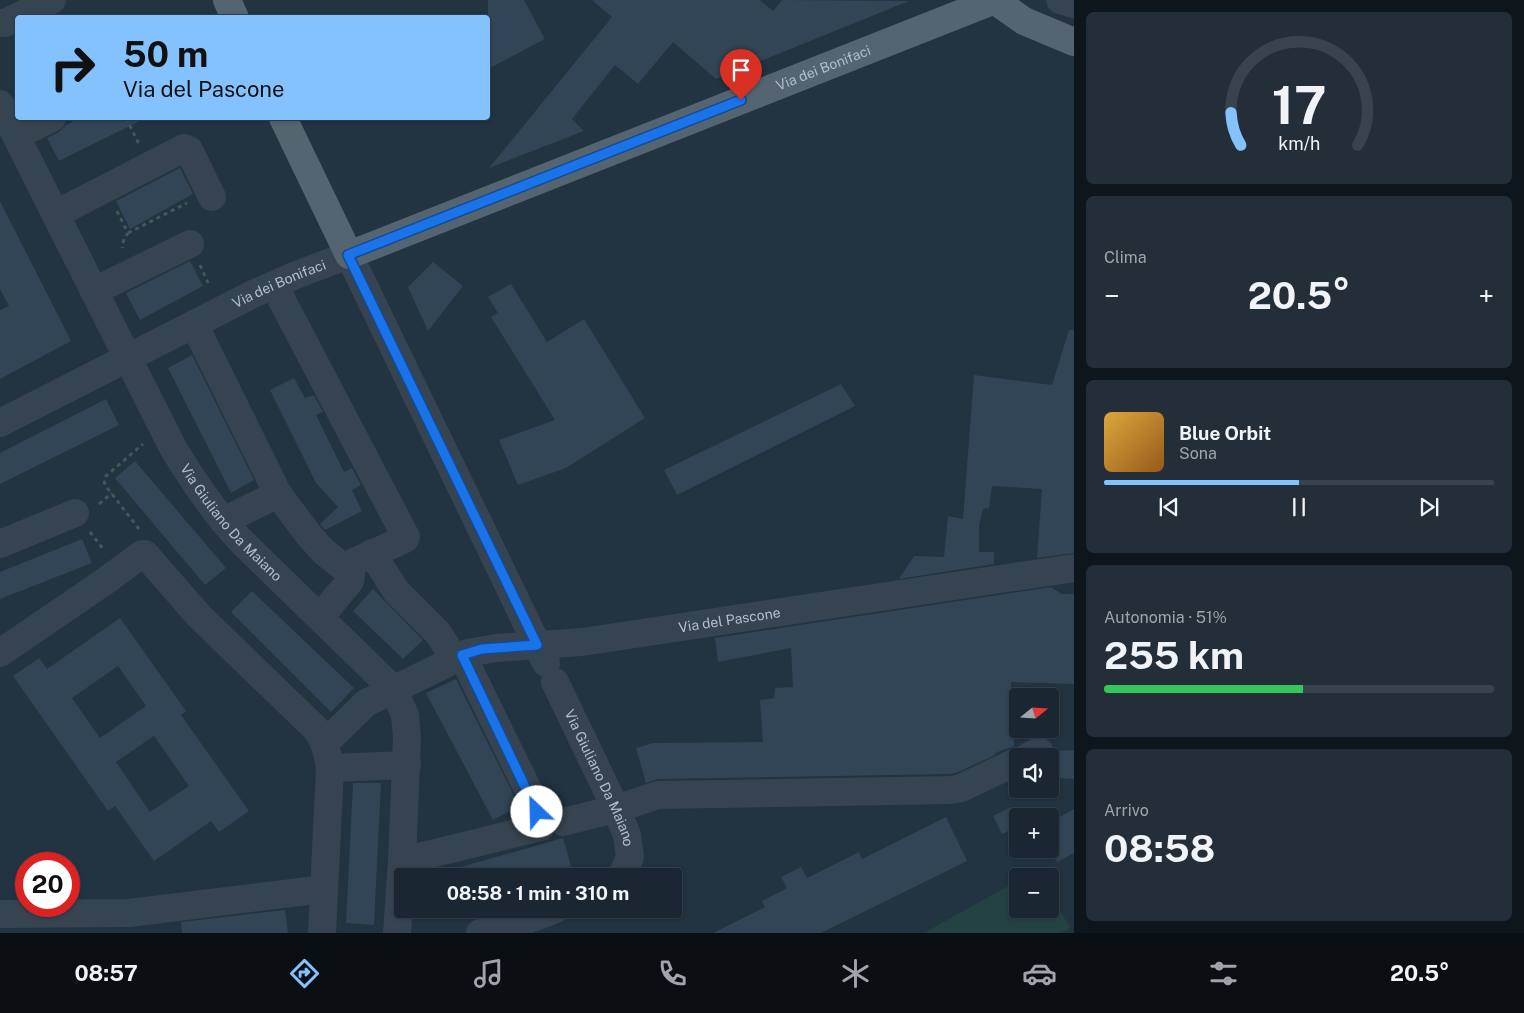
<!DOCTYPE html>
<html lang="it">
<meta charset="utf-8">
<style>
:root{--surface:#1a2631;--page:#232e39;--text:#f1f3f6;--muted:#9fa5ab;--line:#38434d;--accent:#84c2ff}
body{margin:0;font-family:"Public Sans",sans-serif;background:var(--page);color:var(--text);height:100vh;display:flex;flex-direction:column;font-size:19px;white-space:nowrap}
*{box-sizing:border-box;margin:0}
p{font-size:16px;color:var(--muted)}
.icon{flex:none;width:28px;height:28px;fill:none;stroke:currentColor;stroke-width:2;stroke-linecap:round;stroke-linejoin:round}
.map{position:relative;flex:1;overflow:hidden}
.sheet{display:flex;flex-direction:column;gap:12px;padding:12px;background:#0e151b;width:450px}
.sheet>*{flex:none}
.banner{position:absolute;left:15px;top:15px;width:475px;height:105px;border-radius:5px;box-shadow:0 1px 4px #0004,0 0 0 1px var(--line);background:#84c2ff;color:#111;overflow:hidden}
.needle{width:32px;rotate:72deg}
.fabs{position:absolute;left:1009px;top:688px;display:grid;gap:10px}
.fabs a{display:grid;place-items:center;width:50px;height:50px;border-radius:5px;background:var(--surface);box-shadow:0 1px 4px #0004,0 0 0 1px var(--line);font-size:25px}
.speed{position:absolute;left:15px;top:852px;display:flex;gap:10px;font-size:25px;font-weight:700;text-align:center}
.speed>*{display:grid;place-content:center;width:65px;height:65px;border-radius:50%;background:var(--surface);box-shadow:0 1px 4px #0004,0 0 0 1px var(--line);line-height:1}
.speed .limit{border:8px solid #d22;background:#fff;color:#111}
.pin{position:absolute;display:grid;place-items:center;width:42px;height:42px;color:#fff;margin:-51px -21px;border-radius:50% 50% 50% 0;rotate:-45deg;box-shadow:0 0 5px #0007}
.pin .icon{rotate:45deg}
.me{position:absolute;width:55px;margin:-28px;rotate:336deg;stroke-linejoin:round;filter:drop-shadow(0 0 4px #0008)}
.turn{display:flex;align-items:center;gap:18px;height:105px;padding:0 25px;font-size:22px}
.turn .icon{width:65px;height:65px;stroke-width:2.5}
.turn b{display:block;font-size:35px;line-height:42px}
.big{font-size:38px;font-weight:700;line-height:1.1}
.sheet .widget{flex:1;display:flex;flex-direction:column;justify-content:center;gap:8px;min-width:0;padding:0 18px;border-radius:8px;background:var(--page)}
.sheet .dial{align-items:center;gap:0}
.dial svg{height:130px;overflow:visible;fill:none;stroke:var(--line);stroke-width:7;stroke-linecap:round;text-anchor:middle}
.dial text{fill:var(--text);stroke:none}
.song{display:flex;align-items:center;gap:15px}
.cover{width:60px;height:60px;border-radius:8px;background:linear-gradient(135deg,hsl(40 70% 55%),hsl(30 70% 35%))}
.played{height:5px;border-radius:2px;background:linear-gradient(90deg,var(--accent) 50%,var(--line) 50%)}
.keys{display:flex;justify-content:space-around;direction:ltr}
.heat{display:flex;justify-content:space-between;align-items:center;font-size:28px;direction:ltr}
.charge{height:8px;border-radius:4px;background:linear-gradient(90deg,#34c759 51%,var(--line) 0)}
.trip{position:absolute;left:394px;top:868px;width:288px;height:50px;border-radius:5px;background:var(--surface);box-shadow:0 1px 4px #0004,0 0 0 1px var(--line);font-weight:700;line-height:50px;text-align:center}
.menu{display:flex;height:80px;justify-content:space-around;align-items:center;background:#0a0f14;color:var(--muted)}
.menu .icon{width:35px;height:35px}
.menu .current{color:var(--accent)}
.menu b{font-size:22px;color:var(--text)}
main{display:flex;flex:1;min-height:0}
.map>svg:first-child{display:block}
.green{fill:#244242}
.building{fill:#314556;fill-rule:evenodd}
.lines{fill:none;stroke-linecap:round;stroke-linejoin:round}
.path{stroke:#3d5a59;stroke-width:3;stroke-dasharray:4 4;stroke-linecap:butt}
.minor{stroke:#364451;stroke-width:28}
.major{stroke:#546471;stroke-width:28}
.route-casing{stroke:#114b97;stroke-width:12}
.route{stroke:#1a73e8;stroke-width:9}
.labels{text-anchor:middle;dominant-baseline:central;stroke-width:5;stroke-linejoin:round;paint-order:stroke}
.street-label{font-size:14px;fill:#b3bfcb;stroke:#1b2936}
</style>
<main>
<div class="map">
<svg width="1074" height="933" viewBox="0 0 1074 933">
<rect width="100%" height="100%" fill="#223341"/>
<!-- green -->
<path class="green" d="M 1017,881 L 1018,909 L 1041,909 L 1044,915 L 1059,908 L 1070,928 L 1061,933 L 924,933 Z"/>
<!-- building -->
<g class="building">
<path d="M 488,0 L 524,0 L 545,39 L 488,69 Z"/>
<path d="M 592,0 L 760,0 L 773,11 L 782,0 L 909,1 L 716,79 L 673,42 L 638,84 L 615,65 L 572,119 L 584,131 L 489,168 L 612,17 Z"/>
<path d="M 80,118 L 146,118 L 59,161 L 47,138 L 59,132 L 66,125 Z"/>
<path d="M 180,168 L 193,194 L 130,229 L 116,201 Z"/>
<path d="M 0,201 L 71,341 L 0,379 L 0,310 L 9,306 L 0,289 Z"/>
<path d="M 190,261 L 203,286 L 140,320 L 126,293 Z"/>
<path d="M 433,262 L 463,286 L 428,331 L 408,287 Z"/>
<path d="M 511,284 L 547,342 L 584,319 L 645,418 L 566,468 L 518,485 L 499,440 L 555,420 L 491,317 L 498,313 L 488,297 Z"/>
<path d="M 1069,330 L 1074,330 L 1074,553 L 1037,558 L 1042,489 L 992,486 L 989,508 L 983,509 L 979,526 L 979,552 L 994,552 L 994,564 L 899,579 L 914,556 L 944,557 L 948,516 L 963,519 L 974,375 L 1052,385 Z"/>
<path d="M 192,355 L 254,480 L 231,493 L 168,368 Z"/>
<path d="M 294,378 L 305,398 L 314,395 L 323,412 L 316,415 L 344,472 L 352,468 L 361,485 L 352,490 L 362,511 L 325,530 L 320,524 L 338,507 L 316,483 L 270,390 Z"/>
<path d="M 841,384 L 855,406 L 677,495 L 664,470 Z"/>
<path d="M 106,399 L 119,425 L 0,484 L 0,453 Z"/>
<path d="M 135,461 L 226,568 L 205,585 L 115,478 Z"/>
<path d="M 82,539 L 92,563 L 0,599 L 0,572 Z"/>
<path d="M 1051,587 L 1061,594 L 1074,594 L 1074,684 L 1011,682 L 1014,746 L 995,753 L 995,755 L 956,773 L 949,774 L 658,779 L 646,783 L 636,748 L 653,743 L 763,742 L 760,700 L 774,698 L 775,688 L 793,687 L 791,648 L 718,662 L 715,638 Z"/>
<path d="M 373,589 L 423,640 L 403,659 L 353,611 Z"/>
<path d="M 252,591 L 354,688 L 331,712 L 231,612 Z"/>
<path d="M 120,618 L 186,711 L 181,715 L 249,811 L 219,832 L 211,821 L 154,861 L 115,806 L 108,811 L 13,676 L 39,658 L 47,669 ZM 118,666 L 146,706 L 100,738 L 72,698 ZM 154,736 L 189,786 L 150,812 L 116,762 Z"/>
<path d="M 456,679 L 519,806 L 493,820 L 426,693 Z"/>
<path d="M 1074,750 L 1074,779 L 1057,778 L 1054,751 Z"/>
<path d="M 353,783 L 381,783 L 374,925 L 346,923 Z"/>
<path d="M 1011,807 L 1018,820 L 1018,827 L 1002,834 L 993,816 Z"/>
<path d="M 1074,809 L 1074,853 L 1057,862 L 1050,849 L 1050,822 Z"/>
<path d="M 946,817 L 967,861 L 821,933 L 713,933 L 765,907 L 762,901 L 787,888 L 781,877 L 801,867 L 807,878 L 859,852 L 862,859 Z"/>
<path d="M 563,838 L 571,866 L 536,876 L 447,876 L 447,871 Z"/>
<path d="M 285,910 L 288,933 L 182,933 L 181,922 Z"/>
</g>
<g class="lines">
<!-- path -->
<g class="path">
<path d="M 126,118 L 139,144"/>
<path d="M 117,211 L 128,233 L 124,239 L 122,248"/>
<path d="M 128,233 L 187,203"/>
<path d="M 200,265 L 210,287"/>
<path d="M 99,504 L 112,493"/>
<path d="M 139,529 L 105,485 L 104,480 L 106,476 L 143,444"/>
<path d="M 90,532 L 104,550"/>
</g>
<!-- minor -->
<g class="minor">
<path d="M 1060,0 L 1074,4"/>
<path d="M 0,23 L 5,23 L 52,0"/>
<path id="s1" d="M 0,104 L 173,448 C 194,482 214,512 241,541 L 393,689 L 405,715 L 407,739 L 402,861 L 397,933"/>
<path d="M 16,136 L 52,118"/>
<path d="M 56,214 L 184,148 L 189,150 L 212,197"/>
<path d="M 274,285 L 406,537 L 405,539 L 343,567"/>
<path d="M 94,291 L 190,244"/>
<path d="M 194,324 L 278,494 L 308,534 L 323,551 L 343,567 L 351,576 L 350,581 L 320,617"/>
<path id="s2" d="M 0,423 L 253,294 L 296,275 L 349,255 L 546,663"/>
<path d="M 223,521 L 278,494"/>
<path d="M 0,544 L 75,513"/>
<path d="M 372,553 L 396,591 L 438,633 L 454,658"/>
<path d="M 0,653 L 104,582 L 142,554 L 145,554 L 199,616 L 317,730 C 325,741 328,754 330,768 L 322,933"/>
<path id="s3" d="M 555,682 L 616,809 L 627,835 L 630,857 L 622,876"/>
<path id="s4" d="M 324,744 L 366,703 L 468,653 L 496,648 L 582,642 L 1074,568"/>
<path d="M 1029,756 L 1039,751"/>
<path d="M 330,768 L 407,765"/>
<path d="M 563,822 L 616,809 L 658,795 L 951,790 L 961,788 L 1018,761"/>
<path d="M 402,861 L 541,827 L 536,806 L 462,655"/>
<path d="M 0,914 L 129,913 L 324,889"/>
<path d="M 480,933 L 506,928 L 556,909"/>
</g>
<!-- major -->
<g class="major">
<path d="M 227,0 L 235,18"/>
<path d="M 994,0 L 1024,21 L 1074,42"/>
<path id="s5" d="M 283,118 L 349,255 L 995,0"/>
</g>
</g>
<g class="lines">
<!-- route casing -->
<g class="route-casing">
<path id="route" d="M 537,812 L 462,655 L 482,649 L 537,645 L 348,255 L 741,100"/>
</g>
<!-- route -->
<use href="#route" class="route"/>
</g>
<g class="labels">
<!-- street labels -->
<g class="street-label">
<text stroke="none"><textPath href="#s5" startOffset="662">Via dei Bonifaci</textPath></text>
<text stroke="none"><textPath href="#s2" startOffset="312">Via dei Bonifaci</textPath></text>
<text stroke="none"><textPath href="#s1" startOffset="480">Via Giuliano Da Maiano</textPath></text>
<text stroke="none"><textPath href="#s4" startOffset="436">Via del Pascone</textPath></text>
<text stroke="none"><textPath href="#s3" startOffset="106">Via Giuliano Da Maiano</textPath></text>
</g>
</g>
</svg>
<div class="fabs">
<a><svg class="needle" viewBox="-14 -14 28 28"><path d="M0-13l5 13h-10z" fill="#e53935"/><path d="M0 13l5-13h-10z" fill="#9fa5ab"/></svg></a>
<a><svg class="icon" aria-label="sound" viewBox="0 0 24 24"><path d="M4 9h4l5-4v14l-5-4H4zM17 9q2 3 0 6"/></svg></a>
<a>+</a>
<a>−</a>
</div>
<div class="speed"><div class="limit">20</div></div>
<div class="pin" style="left:741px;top:100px;background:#d93025"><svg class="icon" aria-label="arrive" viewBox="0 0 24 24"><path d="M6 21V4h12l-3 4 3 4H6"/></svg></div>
<svg class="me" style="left:537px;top:812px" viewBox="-20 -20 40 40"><circle r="19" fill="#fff"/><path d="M0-13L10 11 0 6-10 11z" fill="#1a73e8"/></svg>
<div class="trip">08:58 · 1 min · 310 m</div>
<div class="banner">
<div class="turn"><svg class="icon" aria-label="right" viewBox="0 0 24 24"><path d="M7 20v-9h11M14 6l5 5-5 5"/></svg><div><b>50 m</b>Via del Pascone</div></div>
</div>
</div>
<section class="sheet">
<div class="widget dial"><svg viewBox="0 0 100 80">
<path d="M14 69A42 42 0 1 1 86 69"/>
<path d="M14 69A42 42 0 0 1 8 49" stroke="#84c2ff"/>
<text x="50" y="56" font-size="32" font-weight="700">17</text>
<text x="50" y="72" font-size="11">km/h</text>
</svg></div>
<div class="widget"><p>Clima</p>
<div class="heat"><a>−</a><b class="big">20.5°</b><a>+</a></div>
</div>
<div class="widget">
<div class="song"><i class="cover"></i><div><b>Blue Orbit</b><p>Sona</p></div></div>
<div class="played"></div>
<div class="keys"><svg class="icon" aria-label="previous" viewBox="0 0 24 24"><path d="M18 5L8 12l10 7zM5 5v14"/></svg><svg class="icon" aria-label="pause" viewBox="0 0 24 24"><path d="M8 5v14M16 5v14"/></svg><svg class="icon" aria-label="next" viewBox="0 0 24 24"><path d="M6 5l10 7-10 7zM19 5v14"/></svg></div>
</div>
<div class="widget"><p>Autonomia · 51%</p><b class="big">255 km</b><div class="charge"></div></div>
<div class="widget"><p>Arrivo</p><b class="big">08:58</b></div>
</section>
</main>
<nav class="menu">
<b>08:57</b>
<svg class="icon current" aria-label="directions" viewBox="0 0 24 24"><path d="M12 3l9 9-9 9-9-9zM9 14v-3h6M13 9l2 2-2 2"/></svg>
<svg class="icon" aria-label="music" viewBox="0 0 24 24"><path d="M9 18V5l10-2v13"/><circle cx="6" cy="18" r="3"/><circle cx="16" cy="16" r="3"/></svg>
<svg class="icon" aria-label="phone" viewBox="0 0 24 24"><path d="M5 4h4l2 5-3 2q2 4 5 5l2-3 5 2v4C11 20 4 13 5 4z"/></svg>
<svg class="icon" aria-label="climate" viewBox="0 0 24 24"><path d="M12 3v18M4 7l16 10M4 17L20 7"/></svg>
<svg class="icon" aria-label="car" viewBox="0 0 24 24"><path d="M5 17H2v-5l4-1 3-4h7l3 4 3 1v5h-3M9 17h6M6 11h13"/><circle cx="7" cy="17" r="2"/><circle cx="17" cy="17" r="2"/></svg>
<svg class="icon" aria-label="filters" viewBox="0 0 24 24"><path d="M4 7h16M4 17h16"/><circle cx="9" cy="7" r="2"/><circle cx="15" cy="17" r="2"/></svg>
<b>20.5°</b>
</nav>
